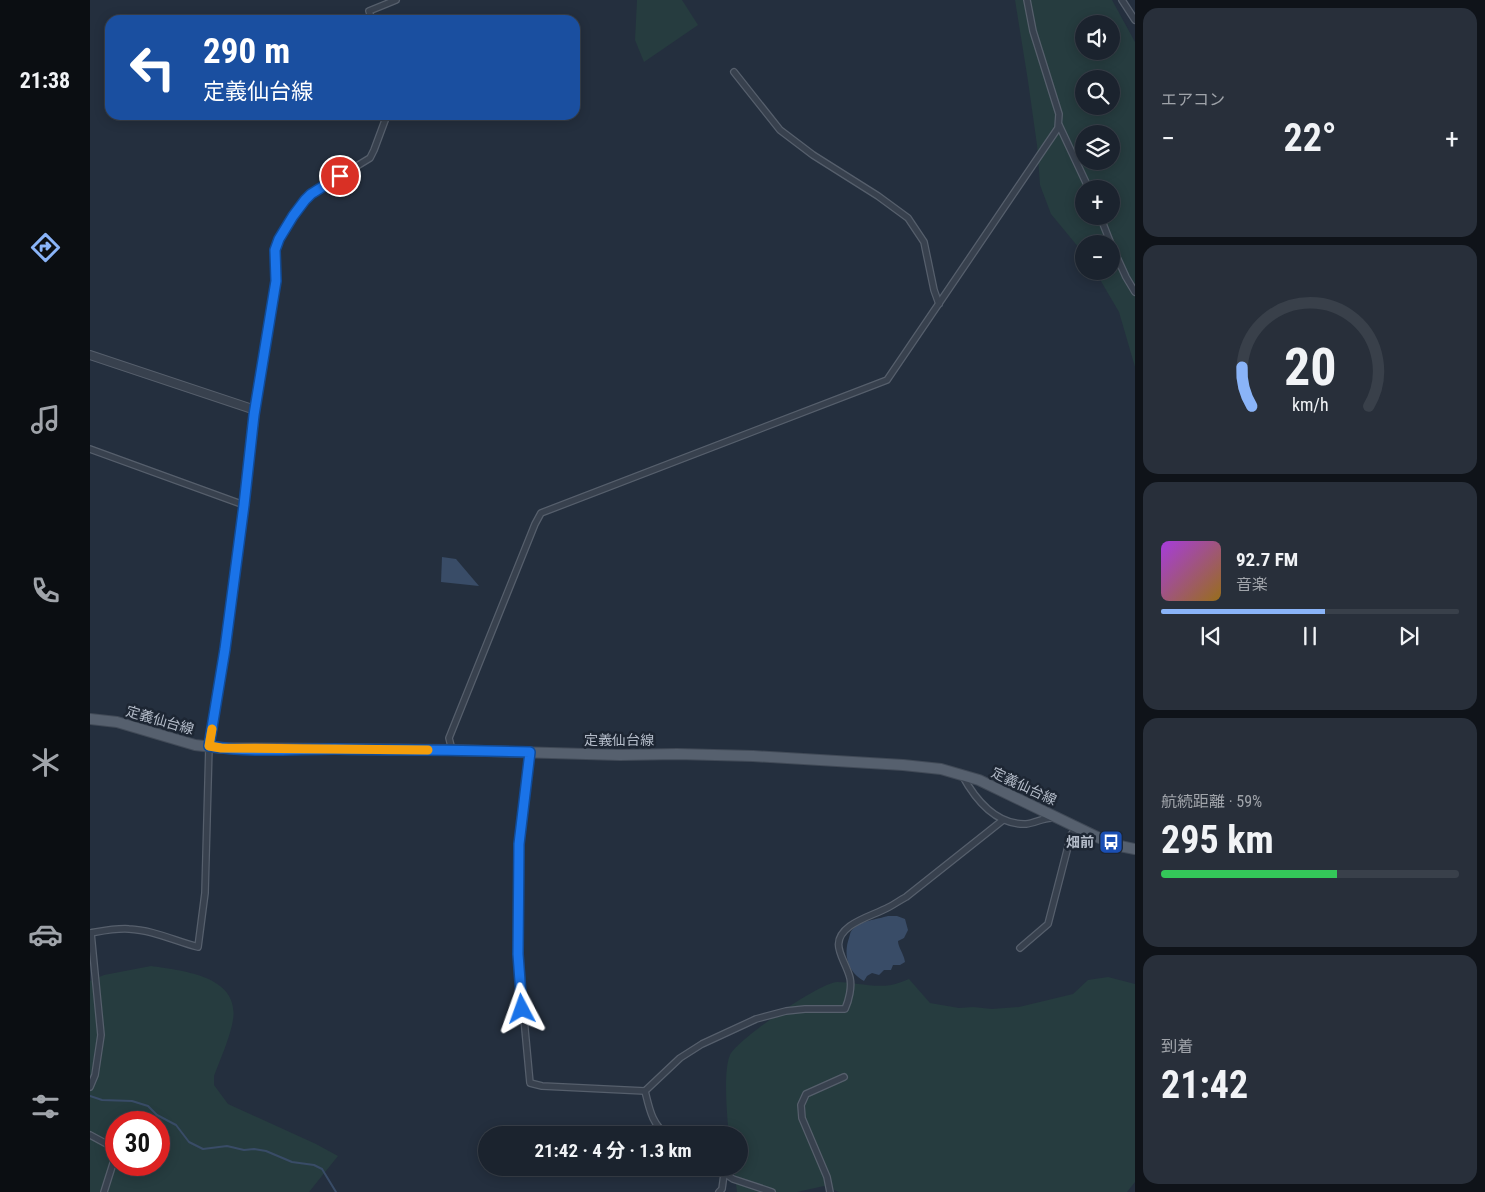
<!DOCTYPE html>
<html lang="ja">
<meta charset="utf-8">
<style>
:root{--surface:#1b232e;--page:#282f3a;--text:#f1f3f6;--muted:#a0a4aa;--line:#39404a;--accent:#8ab4f8}
body{margin:0;font-family:"Roboto Condensed","Noto Sans JP",sans-serif;background:var(--page);color:var(--text);height:100vh;display:flex;flex-direction:column;font-size:19px;white-space:nowrap}
*{box-sizing:border-box;margin:0}
p{font-size:16px;color:var(--muted)}
.icon{flex:none;width:28px;height:28px;fill:none;stroke:currentColor;stroke-width:2;stroke-linecap:round;stroke-linejoin:round}
.map{position:relative;flex:1;overflow:hidden}
.sheet{display:flex;flex-direction:column;gap:8px;padding:8px;background:#0f1319;width:350px}
.sheet>*{flex:none}
.hud{position:absolute;left:15px;top:15px;width:475px;height:105px;border-radius:15px;box-shadow:0 2px 12px #0003,0 0 0 1px var(--line);background:#1a4fa0;color:#fff;overflow:hidden}
.controls{position:absolute;left:985px;top:15px;display:grid;gap:10px}
.controls a{display:grid;place-items:center;width:45px;height:45px;border-radius:50%;background:var(--surface);box-shadow:0 2px 12px #0003,0 0 0 1px var(--line);font-size:25px}
.speed{position:absolute;left:15px;top:1111px;display:flex;gap:10px;font-size:25px;font-weight:700;text-align:center}
.speed>*{display:grid;place-content:center;width:65px;height:65px;border-radius:50%;background:var(--surface);box-shadow:0 2px 12px #0003,0 0 0 1px var(--line);line-height:1}
.speed .limit{border:8px solid #d22;background:#fff;color:#111}
.pin{position:absolute;display:grid;place-items:center;width:42px;height:42px;color:#fff;margin:-21px;border:2px solid #fff;border-radius:50%;box-shadow:0 1px 5px #0007}
.me{position:absolute;width:55px;margin:-28px;rotate:356deg;stroke-linejoin:round;filter:drop-shadow(0 0 4px #0008)}
.turn{display:flex;align-items:center;gap:18px;height:105px;padding:0 15px;font-size:22px}
.turn .icon{width:65px;height:65px;stroke-width:2.5}
.turn b{display:block;font-size:35px;line-height:42px}
.big{font-size:38px;font-weight:700;line-height:1.1}
.sheet .tile{flex:1;display:flex;flex-direction:column;justify-content:center;gap:8px;min-width:0;padding:0 18px;border-radius:15px;background:var(--page)}
.sheet .dial{align-items:center;gap:0}
.dial svg{height:130px;overflow:visible;fill:none;stroke:var(--line);stroke-width:7;stroke-linecap:round;text-anchor:middle}
.dial text{fill:var(--text);stroke:none}
.song{display:flex;align-items:center;gap:15px}
.cover{width:60px;height:60px;border-radius:8px;background:linear-gradient(135deg,hsl(280 70% 55%),hsl(40 70% 35%))}
.played{height:5px;border-radius:2px;background:linear-gradient(90deg,var(--accent) 55%,var(--line) 55%)}
.keys{display:flex;justify-content:space-around;direction:ltr}
.heat{display:flex;justify-content:space-between;align-items:center;font-size:28px;direction:ltr}
.charge{height:8px;border-radius:4px;background:linear-gradient(90deg,#34c759 59%,var(--line) 0)}
.trip{position:absolute;left:388px;top:1126px;width:270px;height:50px;border-radius:25px;background:var(--surface);box-shadow:0 2px 12px #0003,0 0 0 1px var(--line);font-weight:700;line-height:50px;text-align:center}
main{display:flex;flex:1;min-height:0}
.tab-bar{display:flex;flex-direction:column;width:90px;justify-content:space-around;align-items:center;background:#0b0e12;color:var(--muted)}
.tab-bar .icon{width:35px;height:35px}
.tab-bar .selected{color:var(--accent)}
.tab-bar b{font-size:22px;color:var(--text)}
.map>svg:first-child{display:block}
.green{fill:#263c3f;fill-rule:evenodd}
.water{fill:#394c67}
.lines{fill:none;stroke-linecap:round;stroke-linejoin:round}
.stream{stroke:#394c67;stroke-width:2}
.minor-casing{stroke:#565f6c;stroke-width:8}
.tertiary-casing{stroke:#565f6c;stroke-width:10}
.primary-casing{stroke:#414a57;stroke-width:12}
.minor{stroke:#38414e;stroke-width:5.5}
.tertiary{stroke:#38414e;stroke-width:8}
.primary{stroke:#56606e;stroke-width:10}
.route-casing{stroke:#114b97;stroke-width:12}
.route{stroke:#1a73e8;stroke-width:9}
.slow{stroke:#f59e0b;stroke-width:9}
.labels{text-anchor:middle;dominant-baseline:central;stroke-width:5;stroke-linejoin:round;paint-order:stroke}
.street-label{font-size:14px;fill:#b4bcc9;stroke:#1d2633}
.poi-label{font-size:14px;font-weight:bold;fill:#b4bcc9;stroke:#1d2633;text-anchor:end}
</style>
<main>
<nav class="tab-bar">
<b>21:38</b>
<svg class="icon selected" aria-label="directions" viewBox="0 0 24 24"><path d="M12 3l9 9-9 9-9-9zM9 14v-3h6M13 9l2 2-2 2"/></svg>
<svg class="icon" aria-label="music" viewBox="0 0 24 24"><path d="M9 18V5l10-2v13"/><circle cx="6" cy="18" r="3"/><circle cx="16" cy="16" r="3"/></svg>
<svg class="icon" aria-label="phone" viewBox="0 0 24 24"><path d="M5 4h4l2 5-3 2q2 4 5 5l2-3 5 2v4C11 20 4 13 5 4z"/></svg>
<svg class="icon" aria-label="climate" viewBox="0 0 24 24"><path d="M12 3v18M4 7l16 10M4 17L20 7"/></svg>
<svg class="icon" aria-label="car" viewBox="0 0 24 24"><path d="M5 17H2v-5l4-1 3-4h7l3 4 3 1v5h-3M9 17h6M6 11h13"/><circle cx="7" cy="17" r="2"/><circle cx="17" cy="17" r="2"/></svg>
<svg class="icon" aria-label="filters" viewBox="0 0 24 24"><path d="M4 7h16M4 17h16"/><circle cx="9" cy="7" r="2"/><circle cx="15" cy="17" r="2"/></svg>
</nav>
<div class="map">
<svg width="1045" height="1192" viewBox="0 0 1045 1192">
<rect width="100%" height="100%" fill="#242f3e"/>
<!-- green -->
<g class="green">
<path d="M 547,0 L 592,0 L 608,25 L 554,62 L 545,40 Z"/>
<path d="M 925,0 L 1022,0 L 1045,42 L 1045,367 L 1029,312 L 1005,271 L 1021,271 L 1021,244 L 994,244 L 994,254 L 961,214 L 950,185 L 947,145 L 938,81 ZM 994,24 L 1021,24 L 1021,51 L 994,51 ZM 994,79 L 1021,79 L 1021,106 L 994,106 ZM 994,134 L 1021,134 L 1021,161 L 994,161 ZM 994,189 L 1021,189 L 1021,216 L 994,216 Z"/>
<path d="M 61,966 C 94,971 154,976 142,1025 C 138,1042 130,1060 124,1076 L 124,1085 L 138,1104 L 226,1144 L 248,1156 L 219,1192 L 0,1192 L 0,981 L 14,975 ZM 26,1122 L 69,1122 L 69,1165 L 26,1165 Z"/>
<path d="M 1018,977 L 1045,984 L 1045,1182 L 1037,1192 L 749,1192 L 734,1186 L 707,1192 L 647,1192 L 644,1168 L 649,1168 L 649,1135 L 639,1135 C 637,1118 633,1070 640,1055 C 648,1039 729,983 747,982 C 764,982 783,988 801,985 C 807,984 813,981 819,979 L 840,1003 L 869,1008 L 883,1007 L 902,1009 L 929,1007 L 983,994 L 998,980 Z"/>
</g>
<!-- water -->
<g class="water">
<path d="M 352,557 L 366,559 L 389,586 L 351,582 Z"/>
<path d="M 798,916 L 807,916 L 815,919 L 818,930 L 814,938 L 808,941 C 808,947 814,954 815,962 L 810,965 L 803,965 L 801,970 L 794,970 L 789,975 L 782,973 L 777,976 L 774,981 C 758,972 753,955 759,938 C 760,935 760,932 762,930 C 769,921 788,919 798,916 Z"/>
</g>
<g class="lines">
<!-- stream -->
<path class="stream" d="M 0,1096 L 12,1100 L 42,1101 L 58,1106 L 67,1115 L 86,1125 L 99,1142 L 113,1149 L 137,1146 L 154,1150 L 164,1149 L 176,1151 L 202,1162 L 224,1165 L 232,1169 L 246,1192"/>
<!-- minor casing -->
<g class="minor-casing">
<g id="minor">
<path d="M 1032,0 L 1045,20"/>
<path d="M 282,20 L 279,11 L 306,0"/>
<path d="M 644,72 L 690,130 L 723,155 L 788,196 L 818,218 L 834,242 L 844,290 L 849,304"/>
<path d="M 969,125 L 999,189"/>
<path d="M 1010,216 L 1021,244"/>
<path d="M 1021,244 L 1036,277 L 1045,292"/>
<path d="M 165,410 L 186,281 L 185,250 L 189,239 L 203,216 L 221,194 L 280,158 L 284,150 L 297,115"/>
<path d="M 0,449 L 154,505"/>
<path d="M 362,750 L 359,738 L 445,524 L 451,513 L 797,380 L 968,128 L 969,114 L 943,31 L 937,0"/>
<path d="M 440,752 L 429,844 L 428,954 L 440,1083 L 452,1086 L 555,1091 L 590,1058 L 612,1044 L 666,1019 L 696,1011 L 715,1009 L 755,1009 C 759,1000 762,987 760,978 C 755,958 737,943 760,926 C 773,917 786,914 799,907 C 805,904 810,900 816,897 L 913,820"/>
<path d="M 872,775 C 885,799 906,825 936,824 C 945,823 953,818 962,818"/>
<path d="M 0,933 C 12,931 27,928 39,929 C 63,930 85,941 108,947 L 115,893 L 119,746"/>
<path d="M 930,948 L 958,924 L 981,835 L 987,827"/>
<path d="M 0,1087 L 5,1075 L 11,1035 L 1,933"/>
<path d="M 555,1091 C 559,1107 562,1126 578,1135"/>
<path d="M 0,1135 L 26,1149"/>
<path d="M 627,1168 L 643,1179 L 682,1192"/>
<path d="M 14,1192 L 26,1154"/>
<path d="M 629,1192 L 632,1189 L 634,1174"/>
<path d="M 740,1192 L 737,1177 L 712,1118 L 711,1105 L 716,1094 L 754,1077"/>
</g>
</g>
<!-- tertiary casing -->
<g class="tertiary-casing">
<path id="tertiary" d="M 0,355 L 165,410 L 154,505 L 135,649 L 119,746"/>
</g>
<!-- primary casing -->
<g class="primary-casing">
<path id="primary" d="M 0,719 L 27,722 L 105,745 L 131,748 L 362,750 L 530,755 L 587,754 L 663,756 L 813,765 L 851,769 L 889,780 L 1007,837 L 1030,846 L 1045,849"/>
</g>
<!-- minor -->
<use href="#minor" class="minor"/>
<!-- tertiary -->
<use href="#tertiary" class="tertiary"/>
<!-- primary -->
<use href="#primary" class="primary"/>
</g>
<g class="lines">
<!-- route casing -->
<g class="route-casing">
<path id="route" d="M 250,176 L 221,194 L 215,200 L 203,216 L 189,239 L 185,250 L 186,281 L 164,415 L 154,505 L 135,649 L 119,746 C 160,753 204,749 245,749 C 310,750 375,750 440,752 L 429,844 L 428,954 L 432,1009"/>
</g>
<!-- route -->
<use href="#route" class="route"/>
<!-- slow -->
<path class="slow" d="M 122,729 L 119,746 L 131,748 L 338,750"/>
</g>
<!-- icons -->
<defs>
<g id="bus-square" transform="scale(1.25)"><rect x="-9" y="-9" width="18" height="18" rx="4" fill="#1a4fb4" stroke="#1d2633"/><path d="M-5-6H5V4H4V6H2V4H-2V6H-4V4H-5ZM-3.5-4V0h7V-4ZM-3.5 1.2v1.5H-2V1.2ZM2 1.2v1.5H3.5V1.2Z" fill="#fff"/></g>
</defs>
<g fill-rule="evenodd">
<use href="#bus-square" x="1021" y="842"/>
</g>
<g class="labels">
<!-- street labels -->
<g class="street-label">
<text transform="translate(70 720) rotate(16)">定義仙台線</text>
<text x="529" y="740">定義仙台線</text>
<text transform="translate(934 786) rotate(25)">定義仙台線</text>
</g>
<!-- poi labels -->
<g class="poi-label">
<text x="1004" y="842">畑前</text>
</g>
</g>
</svg>
<div class="controls">
<a><svg class="icon" aria-label="sound" viewBox="0 0 24 24"><path d="M4 9h4l5-4v14l-5-4H4zM17 9q2 3 0 6"/></svg></a>
<a><svg class="icon" aria-label="search" viewBox="0 0 24 24"><circle cx="10" cy="10" r="6"/><path d="M15 15l6 6"/></svg></a>
<a><svg class="icon" aria-label="layers" viewBox="0 0 24 24"><path d="M12 4l9 5-9 5-9-5zM3 14l9 5 9-5"/></svg></a>
<a>+</a>
<a>−</a>
</div>
<div class="speed"><div class="limit">30</div></div>
<div class="pin" style="left:250px;top:176px;background:#d93025"><svg class="icon" aria-label="arrive" viewBox="0 0 24 24"><path d="M6 21V4h12l-3 4 3 4H6"/></svg></div>
<svg class="me" style="left:432px;top:1009px" viewBox="-20 -20 40 40"><path d="M0-17L14 15 0 8-14 15z" fill="#1a73e8" stroke="#fff" stroke-width="4"/></svg>
<div class="trip">21:42 · 4 分 · 1.3 km</div>
<div class="hud">
<div class="turn"><svg class="icon" aria-label="left" viewBox="0 0 24 24"><path d="M17 20v-9H6M10 6l-5 5 5 5"/></svg><div><b>290 m</b>定義仙台線</div></div>
</div>
</div>
<section class="sheet">
<div class="tile"><p>エアコン</p>
<div class="heat"><a>−</a><b class="big">22°</b><a>+</a></div>
</div>
<div class="tile dial"><svg viewBox="0 0 100 80">
<path d="M14 69A42 42 0 1 1 86 69"/>
<path d="M14 69A42 42 0 0 1 8 45" stroke="#8ab4f8"/>
<text x="50" y="56" font-size="32" font-weight="700">20</text>
<text x="50" y="72" font-size="11">km/h</text>
</svg></div>
<div class="tile">
<div class="song"><i class="cover"></i><div><b>92.7 FM</b><p>音楽</p></div></div>
<div class="played"></div>
<div class="keys"><svg class="icon" aria-label="previous" viewBox="0 0 24 24"><path d="M18 5L8 12l10 7zM5 5v14"/></svg><svg class="icon" aria-label="pause" viewBox="0 0 24 24"><path d="M8 5v14M16 5v14"/></svg><svg class="icon" aria-label="next" viewBox="0 0 24 24"><path d="M6 5l10 7-10 7zM19 5v14"/></svg></div>
</div>
<div class="tile"><p>航続距離 · 59%</p><b class="big">295 km</b><div class="charge"></div></div>
<div class="tile"><p>到着</p><b class="big">21:42</b></div>
</section>
</main>
